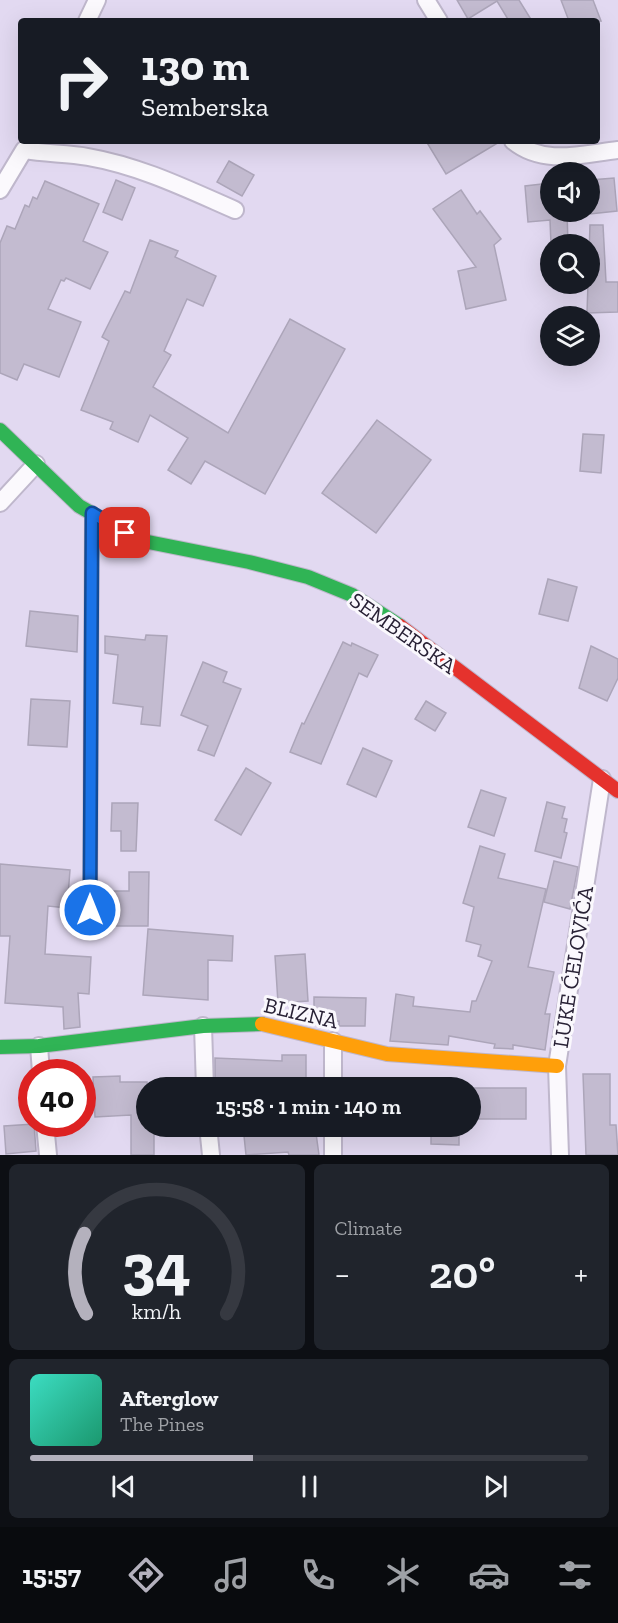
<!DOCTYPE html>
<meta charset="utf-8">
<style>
:root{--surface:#171b24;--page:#20242c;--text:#f1f3f6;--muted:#9ea1a6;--line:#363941;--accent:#b4b1bd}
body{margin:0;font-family:"Zilla Slab",serif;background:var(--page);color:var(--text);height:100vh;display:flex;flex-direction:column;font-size:22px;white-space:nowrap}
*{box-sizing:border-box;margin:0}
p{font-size:20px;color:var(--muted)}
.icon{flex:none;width:33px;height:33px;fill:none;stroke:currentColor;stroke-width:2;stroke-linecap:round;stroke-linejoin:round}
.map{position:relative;height:1155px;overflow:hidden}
.panel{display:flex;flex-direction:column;gap:9px;padding:9px;background:#0d0f14;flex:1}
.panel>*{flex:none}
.banner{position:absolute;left:18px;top:18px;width:582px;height:126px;border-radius:6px;box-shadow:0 6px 24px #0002;background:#171b24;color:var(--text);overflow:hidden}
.fabs{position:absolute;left:540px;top:162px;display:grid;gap:12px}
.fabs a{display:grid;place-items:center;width:60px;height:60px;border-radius:50%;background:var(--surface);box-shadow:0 6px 24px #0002;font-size:30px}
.speed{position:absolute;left:18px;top:1059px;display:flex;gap:12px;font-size:30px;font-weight:700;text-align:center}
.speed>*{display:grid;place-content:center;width:78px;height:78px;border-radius:50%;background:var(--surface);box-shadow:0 6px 24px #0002;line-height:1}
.speed .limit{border:9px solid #d22;background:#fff;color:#111}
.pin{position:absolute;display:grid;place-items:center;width:51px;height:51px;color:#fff;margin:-26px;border-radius:12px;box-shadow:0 3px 9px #0006}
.me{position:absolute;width:66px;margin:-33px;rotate:0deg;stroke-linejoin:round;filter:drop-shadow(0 0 4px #0008)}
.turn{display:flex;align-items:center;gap:21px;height:126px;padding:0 24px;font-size:27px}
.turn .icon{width:78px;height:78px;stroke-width:2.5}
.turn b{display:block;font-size:42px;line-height:51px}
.big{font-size:45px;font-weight:600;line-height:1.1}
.panel .card{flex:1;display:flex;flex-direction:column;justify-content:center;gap:9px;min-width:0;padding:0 21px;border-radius:9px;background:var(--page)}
.panel .dial{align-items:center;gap:0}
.dial svg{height:156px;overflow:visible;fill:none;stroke:var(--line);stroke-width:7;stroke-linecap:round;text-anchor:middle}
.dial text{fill:var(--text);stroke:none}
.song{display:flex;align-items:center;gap:18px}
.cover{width:72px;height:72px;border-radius:9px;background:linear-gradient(135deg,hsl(170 70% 55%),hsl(160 70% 35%))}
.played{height:6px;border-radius:3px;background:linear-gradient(90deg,var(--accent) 40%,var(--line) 40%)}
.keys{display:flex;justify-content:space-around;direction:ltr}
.heat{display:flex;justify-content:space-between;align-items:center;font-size:33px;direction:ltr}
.panel .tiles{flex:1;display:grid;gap:9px;grid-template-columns:1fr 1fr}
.card:last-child{grid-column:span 2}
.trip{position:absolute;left:136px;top:1077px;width:345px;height:60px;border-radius:30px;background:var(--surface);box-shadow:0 6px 24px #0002;font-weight:600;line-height:60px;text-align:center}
.tabs{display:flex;height:96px;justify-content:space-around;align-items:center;background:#090b0e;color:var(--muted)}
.tabs .icon{width:42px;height:42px}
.tabs .selected{color:var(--accent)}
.tabs b{font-size:27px;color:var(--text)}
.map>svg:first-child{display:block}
.building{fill:#c3bbd0;stroke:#aca5b9;stroke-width:1.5}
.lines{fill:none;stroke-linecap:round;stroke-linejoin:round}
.street-casing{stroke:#bfb7cc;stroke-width:20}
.fast-casing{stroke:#bfb7cc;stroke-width:16}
.slow-casing{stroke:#bfb7cc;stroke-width:16}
.jam-casing{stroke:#bfb7cc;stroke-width:16}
.street{stroke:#fbf9fd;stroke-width:16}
.fast{stroke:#30b455;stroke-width:14}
.slow{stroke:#ff9f0a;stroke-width:14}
.jam{stroke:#e5322d;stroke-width:14}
.route-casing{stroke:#114b97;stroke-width:15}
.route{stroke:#1a73e8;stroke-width:10}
.labels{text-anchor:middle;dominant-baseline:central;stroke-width:6;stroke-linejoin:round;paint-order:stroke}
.street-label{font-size:22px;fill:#282135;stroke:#faf8fd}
</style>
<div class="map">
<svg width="618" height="1155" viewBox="0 0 618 1155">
<rect width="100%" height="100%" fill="#e2d9f1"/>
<!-- building -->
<g class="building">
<path d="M 457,0 L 519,0 L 532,21 L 509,21 L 497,1 L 468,19 Z"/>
<path d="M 561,0 L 593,0 L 601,21 L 569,21 Z"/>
<path d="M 426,141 L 501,141 L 446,174 Z"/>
<path d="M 229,161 L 254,175 L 242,196 L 217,182 Z"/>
<path d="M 614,178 L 617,211 L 590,214 L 590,180 Z"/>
<path d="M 116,180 L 135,188 L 122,220 L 103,212 Z"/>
<path d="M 45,181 L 99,204 L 83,241 L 108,252 L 90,289 L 66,278 L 64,281 L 61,280 L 48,309 L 81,322 L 59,377 L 24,364 L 17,380 L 0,373 L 0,243 L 7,226 L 15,229 L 25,205 L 29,207 L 33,197 L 37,199 Z"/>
<path d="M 550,183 L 550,212 L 567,212 L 568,244 L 551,244 L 550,220 L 528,222 L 525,186 Z"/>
<path d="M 461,190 L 477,214 L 480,211 L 501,239 L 494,245 L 506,300 L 466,309 L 458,271 L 476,267 L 433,209 Z"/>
<path d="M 590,225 L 603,225 L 606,282 L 618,282 L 618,312 L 587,313 Z"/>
<path d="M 150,240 L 178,251 L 175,257 L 216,276 L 203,306 L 187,299 L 164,351 L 171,355 L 153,387 L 228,433 L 290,319 L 345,349 L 265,494 L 205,461 L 191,484 L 168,470 L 188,438 L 150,415 L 138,442 L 110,429 L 113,422 L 81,410 L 109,341 L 102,337 L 125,291 L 130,293 Z"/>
<path d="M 377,420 L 431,460 L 376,533 L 322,493 Z"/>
<path d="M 583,434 L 604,435 L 601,473 L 580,471 Z"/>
<path d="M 548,579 L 577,587 L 568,621 L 539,614 Z"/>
<path d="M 30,611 L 78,616 L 77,652 L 26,646 Z"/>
<path d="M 146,635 L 167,636 L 160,726 L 141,724 L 143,707 L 113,703 L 118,655 L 105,653 L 105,636 L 145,640 Z"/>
<path d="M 343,642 L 351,646 L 352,643 L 378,655 L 367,677 L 359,673 L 321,764 L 290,752 L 302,723 L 304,724 Z"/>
<path d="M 591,646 L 618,659 L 618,678 L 607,701 L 579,688 Z"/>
<path d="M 203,662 L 227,672 L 223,682 L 241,689 L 214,756 L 198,750 L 208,726 L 181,715 Z"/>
<path d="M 31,699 L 70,701 L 67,747 L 28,745 Z"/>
<path d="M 426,701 L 446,713 L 435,731 L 415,719 Z"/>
<path d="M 363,748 L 392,761 L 376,797 L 347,784 Z"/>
<path d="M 246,768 L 271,783 L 241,835 L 215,820 Z"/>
<path d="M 481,790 L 506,798 L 494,836 L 468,827 Z"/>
<path d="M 547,802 L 565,807 L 562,818 L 567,819 L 564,832 L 567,833 L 561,858 L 535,851 Z"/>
<path d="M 112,803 L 138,803 L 136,851 L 121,851 L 121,831 L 111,831 Z"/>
<path d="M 480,846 L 505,854 L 498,878 L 546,889 L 528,967 L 554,972 L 545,1014 L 550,1014 L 545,1050 L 513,1045 L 513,1049 L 494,1048 L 495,1044 L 449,1036 L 448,1045 L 390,1041 L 396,994 L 414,997 L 413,1006 L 470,1012 L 472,1001 L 476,1001 L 492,961 L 478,956 L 481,945 L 466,941 L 474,907 L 463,903 Z"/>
<path d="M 554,861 L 578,867 L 570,909 L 544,902 Z"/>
<path d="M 0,864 L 70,870 L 67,908 L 48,906 L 45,954 L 91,957 L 89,994 L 78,993 L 80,1027 L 64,1029 L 63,1007 L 5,1003 L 10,936 L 0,936 Z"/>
<path d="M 129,872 L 149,872 L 148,926 L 114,926 L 114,891 L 129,891 Z"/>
<path d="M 148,929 L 233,936 L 232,961 L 208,960 L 208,1000 L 143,995 Z"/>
<path d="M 305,954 L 308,1001 L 278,1003 L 275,956 Z"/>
<path d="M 314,997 L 366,998 L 365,1026 L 339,1026 L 339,1021 L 314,1022 Z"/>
<path d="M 282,1055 L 306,1055 L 306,1085 L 215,1088 L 215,1058 L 282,1061 Z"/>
<path d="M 583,1074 L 610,1074 L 610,1125 L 616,1125 L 618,1155 L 586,1155 Z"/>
<path d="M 120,1076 L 120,1082 L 147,1082 L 147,1126 L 154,1126 L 154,1155 L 131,1155 L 131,1115 L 95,1117 L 93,1077 Z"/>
<rect x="471" y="1088" width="55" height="31"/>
<path d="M 34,1124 L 36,1151 L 6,1154 L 4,1126 Z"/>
<path d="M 243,1126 L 265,1126 L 266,1132 L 315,1126 L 319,1155 L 289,1155 L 288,1152 L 246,1155 Z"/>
<path d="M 431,1126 L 459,1126 L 459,1145 L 431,1144 Z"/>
</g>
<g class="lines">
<!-- street casing -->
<g class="street-casing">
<g id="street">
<path d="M 426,0 L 439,21"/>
<path d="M 87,21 L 97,0"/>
<path d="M 513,141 C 543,166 582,154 618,150"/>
<path d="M 0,190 L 24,150 C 46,154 67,153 88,157 C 140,166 187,189 235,210"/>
<path d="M 0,503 L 36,464"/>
<path d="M 203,1026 L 205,1088"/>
<path d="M 39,1046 L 41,1072"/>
<path d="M 333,1088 L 333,1041"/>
<path d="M 45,1124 L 48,1155"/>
<path d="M 208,1126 L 211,1155"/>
<path d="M 333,1126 L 333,1155"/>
<path d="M 560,1155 L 557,1066 L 602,779"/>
</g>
</g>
<!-- fast casing -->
<g class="fast-casing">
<g id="fast">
<path d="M 0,430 L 79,506 L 138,540 L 249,562 L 308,577 L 352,595 L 400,626"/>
<path d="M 0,1047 L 39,1046 L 203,1026 L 262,1024"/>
</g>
</g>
<!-- slow casing -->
<g class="slow-casing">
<g id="slow">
<path d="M 91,684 L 92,513"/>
<path d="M 262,1024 L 387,1054 L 557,1066"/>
</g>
</g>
<!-- jam casing -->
<g class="jam-casing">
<g id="jam">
<path d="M 400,626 L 618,791"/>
<path d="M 90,910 L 91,684"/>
</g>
</g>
<!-- street -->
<use href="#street" class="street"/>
<!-- fast -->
<use href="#fast" class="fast"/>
<!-- slow -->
<use href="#slow" class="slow"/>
<!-- jam -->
<use href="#jam" class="jam"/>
</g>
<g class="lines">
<!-- route casing -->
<g class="route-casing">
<path id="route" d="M 90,910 L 92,513 L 125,533"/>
</g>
<!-- route -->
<use href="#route" class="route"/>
</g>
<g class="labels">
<!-- street labels -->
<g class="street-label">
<text transform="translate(403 633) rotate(35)">SEMBERSKA</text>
<text transform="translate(573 967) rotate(-81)">LUKE ĆELOVIĆA</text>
<text transform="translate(301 1013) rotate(13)">BLIZNA</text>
</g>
</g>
</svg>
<div class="fabs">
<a><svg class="icon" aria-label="sound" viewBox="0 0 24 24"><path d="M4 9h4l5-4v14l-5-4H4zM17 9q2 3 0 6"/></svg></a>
<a><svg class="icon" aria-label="search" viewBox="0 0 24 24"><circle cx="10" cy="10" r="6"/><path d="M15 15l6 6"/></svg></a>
<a><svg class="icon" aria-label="layers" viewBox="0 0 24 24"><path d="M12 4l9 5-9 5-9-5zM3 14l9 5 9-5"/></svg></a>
</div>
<div class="speed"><div class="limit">40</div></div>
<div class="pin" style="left:125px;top:533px;background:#d93025"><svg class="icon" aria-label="arrive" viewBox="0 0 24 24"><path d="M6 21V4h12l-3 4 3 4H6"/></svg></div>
<svg class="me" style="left:90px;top:910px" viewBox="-20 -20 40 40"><circle r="17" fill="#1a73e8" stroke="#fff" stroke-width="3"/><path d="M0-11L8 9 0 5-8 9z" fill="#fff"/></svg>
<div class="trip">15:58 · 1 min · 140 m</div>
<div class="banner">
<div class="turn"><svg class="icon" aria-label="right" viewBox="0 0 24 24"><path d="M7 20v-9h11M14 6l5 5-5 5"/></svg><div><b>130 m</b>Semberska</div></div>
</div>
</div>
<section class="panel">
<div class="tiles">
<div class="card dial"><svg viewBox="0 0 100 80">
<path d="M14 69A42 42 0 1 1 86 69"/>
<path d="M14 69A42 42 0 0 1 13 28" stroke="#b4b1bd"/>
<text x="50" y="56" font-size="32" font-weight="700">34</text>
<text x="50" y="72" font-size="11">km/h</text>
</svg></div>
<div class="card"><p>Climate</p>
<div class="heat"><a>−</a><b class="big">20°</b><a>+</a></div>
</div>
<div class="card">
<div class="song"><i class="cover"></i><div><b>Afterglow</b><p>The Pines</p></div></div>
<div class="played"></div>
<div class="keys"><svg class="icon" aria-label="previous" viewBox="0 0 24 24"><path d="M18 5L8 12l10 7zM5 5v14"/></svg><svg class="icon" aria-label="pause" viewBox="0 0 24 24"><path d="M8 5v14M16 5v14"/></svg><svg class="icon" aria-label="next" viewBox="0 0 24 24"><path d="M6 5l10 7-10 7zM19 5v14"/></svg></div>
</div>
</div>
</section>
<nav class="tabs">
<b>15:57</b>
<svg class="icon selected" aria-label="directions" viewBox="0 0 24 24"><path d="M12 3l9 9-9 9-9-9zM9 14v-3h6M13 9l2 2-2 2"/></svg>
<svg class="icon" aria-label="music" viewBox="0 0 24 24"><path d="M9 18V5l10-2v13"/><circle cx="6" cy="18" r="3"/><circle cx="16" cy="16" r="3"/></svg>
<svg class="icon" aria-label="phone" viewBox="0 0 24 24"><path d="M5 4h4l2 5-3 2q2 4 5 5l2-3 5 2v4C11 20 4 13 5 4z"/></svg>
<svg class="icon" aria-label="climate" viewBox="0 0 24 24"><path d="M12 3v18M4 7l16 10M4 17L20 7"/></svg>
<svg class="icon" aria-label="car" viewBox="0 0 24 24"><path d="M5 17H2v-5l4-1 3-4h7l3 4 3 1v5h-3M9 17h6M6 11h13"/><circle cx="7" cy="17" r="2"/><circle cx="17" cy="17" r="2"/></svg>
<svg class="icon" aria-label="filters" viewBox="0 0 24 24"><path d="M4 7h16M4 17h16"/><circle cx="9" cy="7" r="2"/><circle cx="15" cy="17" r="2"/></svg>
</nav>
